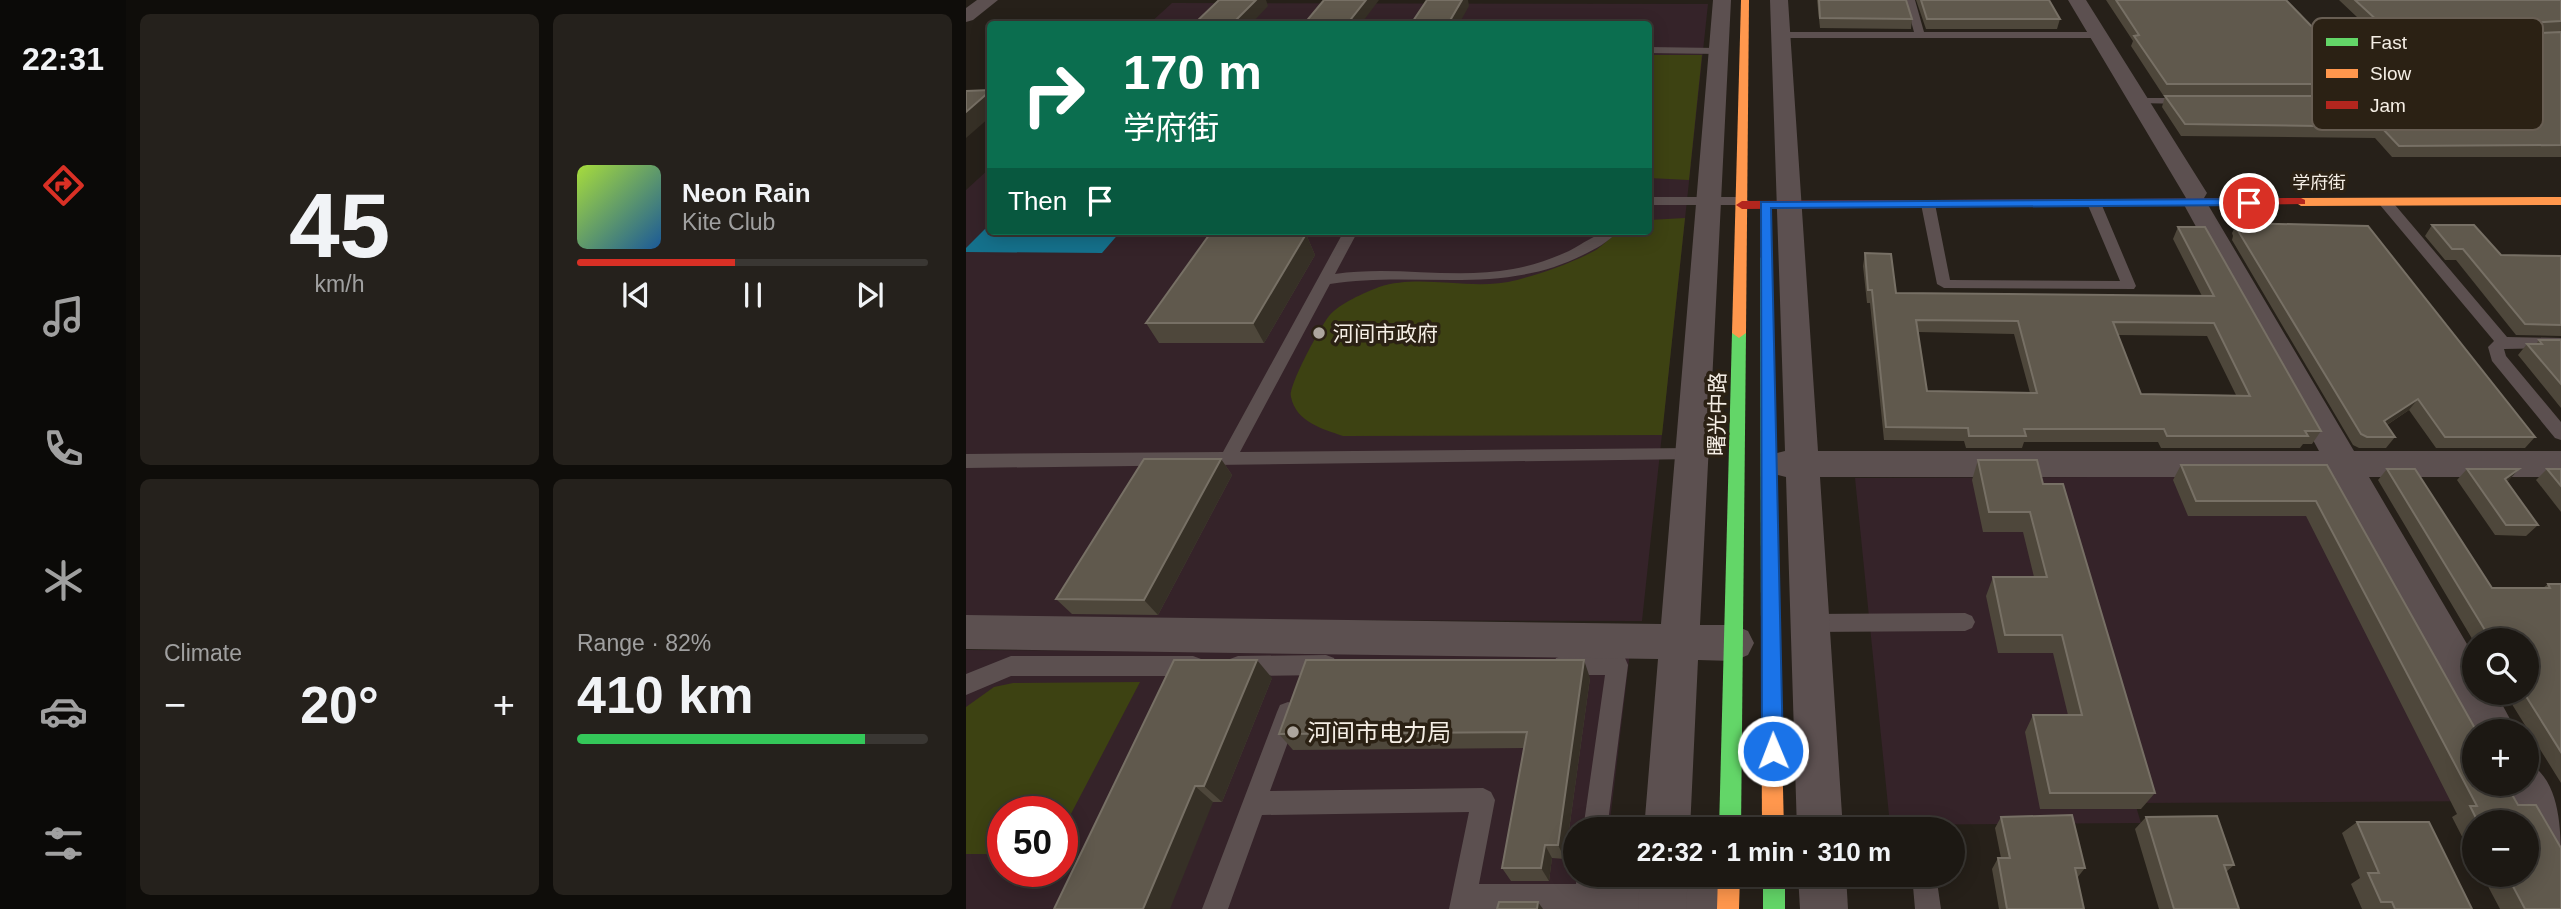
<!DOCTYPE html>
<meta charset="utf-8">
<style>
:root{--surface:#1c1813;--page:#25211c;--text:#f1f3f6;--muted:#a0a0a0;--line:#3a3733;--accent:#d93025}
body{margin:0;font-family:Helvetica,"Noto Sans SC",sans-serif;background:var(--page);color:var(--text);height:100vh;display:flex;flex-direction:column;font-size:26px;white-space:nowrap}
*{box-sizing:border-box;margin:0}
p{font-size:23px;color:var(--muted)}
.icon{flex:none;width:38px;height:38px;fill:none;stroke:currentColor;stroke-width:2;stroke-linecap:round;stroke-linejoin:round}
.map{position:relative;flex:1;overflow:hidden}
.drawer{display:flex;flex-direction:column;gap:14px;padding:14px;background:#0f0d0a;width:840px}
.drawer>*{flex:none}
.hud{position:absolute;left:21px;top:21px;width:665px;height:214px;border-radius:7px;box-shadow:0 4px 18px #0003,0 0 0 2px var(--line);background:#0b6e4f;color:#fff;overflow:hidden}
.fabs{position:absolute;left:1496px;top:628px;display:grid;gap:14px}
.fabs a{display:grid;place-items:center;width:77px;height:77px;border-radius:50%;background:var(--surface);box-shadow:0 4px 18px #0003,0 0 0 2px var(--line);font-size:35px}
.speed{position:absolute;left:21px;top:796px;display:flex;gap:14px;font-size:35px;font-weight:700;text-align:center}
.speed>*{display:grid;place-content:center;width:91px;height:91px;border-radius:50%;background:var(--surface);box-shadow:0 4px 18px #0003,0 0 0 2px var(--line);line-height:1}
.speed .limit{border:10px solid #d22;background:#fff;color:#111}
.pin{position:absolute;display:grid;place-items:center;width:60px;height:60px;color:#fff;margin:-30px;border:4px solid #fff;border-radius:50%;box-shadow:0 2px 7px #0007}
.me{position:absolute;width:77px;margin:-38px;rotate:359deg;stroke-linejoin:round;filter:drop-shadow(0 0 5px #0008)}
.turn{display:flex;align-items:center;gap:24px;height:147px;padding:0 21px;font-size:32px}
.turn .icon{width:91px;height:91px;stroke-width:2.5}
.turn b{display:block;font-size:49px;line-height:60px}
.then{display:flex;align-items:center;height:66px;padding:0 21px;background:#0003;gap:14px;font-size:26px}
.big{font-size:52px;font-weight:800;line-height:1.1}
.drawer .card{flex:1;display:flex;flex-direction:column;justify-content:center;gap:10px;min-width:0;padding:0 24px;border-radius:10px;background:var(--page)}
.drawer .dial{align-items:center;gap:0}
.dial b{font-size:91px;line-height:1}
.song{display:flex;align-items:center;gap:21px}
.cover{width:84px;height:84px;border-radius:10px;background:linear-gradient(135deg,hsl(80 70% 55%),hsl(210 70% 35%))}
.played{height:7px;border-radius:4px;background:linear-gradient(90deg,var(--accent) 45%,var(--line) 45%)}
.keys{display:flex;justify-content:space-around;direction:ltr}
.heat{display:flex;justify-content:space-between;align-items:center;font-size:38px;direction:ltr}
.charge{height:10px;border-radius:5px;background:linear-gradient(90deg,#34c759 82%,var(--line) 0)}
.drawer .tiles{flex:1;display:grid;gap:14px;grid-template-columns:repeat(2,1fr)}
.trip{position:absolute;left:597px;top:817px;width:402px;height:70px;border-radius:35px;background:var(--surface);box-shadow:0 4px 18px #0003,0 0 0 2px var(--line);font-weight:800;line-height:70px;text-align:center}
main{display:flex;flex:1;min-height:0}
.dock{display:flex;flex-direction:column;width:126px;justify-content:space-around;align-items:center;background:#0b0a08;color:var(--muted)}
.dock .icon{width:49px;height:49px}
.dock .active{color:var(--accent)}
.dock b{font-size:32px;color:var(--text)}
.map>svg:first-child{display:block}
.commercial{fill:#352329;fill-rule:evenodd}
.green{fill:#3d4212}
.water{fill:#15718c}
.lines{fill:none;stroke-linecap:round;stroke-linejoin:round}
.lane{fill:#5c5050;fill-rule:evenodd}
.street{fill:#5c5050;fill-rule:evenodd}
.fast{fill:#63d668;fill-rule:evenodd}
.slow{fill:#ff974d;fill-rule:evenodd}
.jam{fill:#b3261e;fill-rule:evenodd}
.wall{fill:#4e473b;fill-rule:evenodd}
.shaded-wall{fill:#363026}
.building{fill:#60594d;stroke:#777065;stroke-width:2;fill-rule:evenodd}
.route{fill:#1a73e8;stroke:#114b97;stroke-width:2}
.poi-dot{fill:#ada69e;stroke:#2b2114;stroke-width:2.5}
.labels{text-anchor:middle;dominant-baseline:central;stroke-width:7;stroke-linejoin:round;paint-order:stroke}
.far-street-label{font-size:18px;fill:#f5eee5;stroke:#2b2114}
.poi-label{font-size:21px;fill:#f5eee5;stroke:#2b2114;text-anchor:start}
.street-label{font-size:21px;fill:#f5eee5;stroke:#2b2114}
.near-poi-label{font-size:24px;fill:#f5eee5;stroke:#2b2114;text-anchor:start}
.key{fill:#2b2114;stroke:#685e53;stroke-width:2}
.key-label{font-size:19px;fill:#f5eee5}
</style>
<main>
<nav class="dock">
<b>22:31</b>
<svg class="icon active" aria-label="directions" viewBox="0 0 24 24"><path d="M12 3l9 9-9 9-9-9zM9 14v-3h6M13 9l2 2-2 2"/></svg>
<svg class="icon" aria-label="music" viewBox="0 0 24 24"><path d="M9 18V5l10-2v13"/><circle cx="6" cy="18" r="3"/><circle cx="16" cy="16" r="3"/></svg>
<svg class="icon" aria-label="phone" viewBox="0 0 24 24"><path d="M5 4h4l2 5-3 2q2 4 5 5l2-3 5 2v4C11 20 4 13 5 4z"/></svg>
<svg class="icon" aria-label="climate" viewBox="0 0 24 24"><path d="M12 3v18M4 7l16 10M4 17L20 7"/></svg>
<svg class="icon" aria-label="car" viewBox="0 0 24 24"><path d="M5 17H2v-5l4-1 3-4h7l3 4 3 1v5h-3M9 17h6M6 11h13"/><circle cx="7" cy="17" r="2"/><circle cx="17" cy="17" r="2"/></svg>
<svg class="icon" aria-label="filters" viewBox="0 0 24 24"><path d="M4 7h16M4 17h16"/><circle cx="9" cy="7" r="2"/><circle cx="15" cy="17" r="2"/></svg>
</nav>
<section class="drawer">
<div class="tiles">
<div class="card dial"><b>45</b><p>km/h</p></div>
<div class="card">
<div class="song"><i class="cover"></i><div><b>Neon Rain</b><p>Kite Club</p></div></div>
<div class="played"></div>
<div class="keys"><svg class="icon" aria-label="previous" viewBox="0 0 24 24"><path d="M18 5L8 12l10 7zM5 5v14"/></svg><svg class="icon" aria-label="pause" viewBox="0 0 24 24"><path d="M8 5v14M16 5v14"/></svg><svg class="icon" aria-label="next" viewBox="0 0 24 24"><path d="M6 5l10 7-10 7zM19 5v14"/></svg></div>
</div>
<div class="card"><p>Climate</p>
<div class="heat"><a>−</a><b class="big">20°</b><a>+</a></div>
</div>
<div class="card"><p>Range · 82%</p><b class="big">410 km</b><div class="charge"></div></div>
</div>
</section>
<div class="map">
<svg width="1595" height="909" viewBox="0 0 1595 909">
<rect width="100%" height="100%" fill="#262019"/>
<!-- commercial -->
<g class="commercial">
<path d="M 206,3 L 742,4 L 676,621 L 0,619 L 0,190 L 24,168 L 24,231 L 682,231 L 682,24 L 183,24 Z"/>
<path d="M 1357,476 L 1508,784 L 1539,801 L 1169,803 L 1175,823 L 924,825 L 889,478 Z"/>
<path d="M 0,650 L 664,652 L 643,829 L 609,830 L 609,875 L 638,875 L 634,909 L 0,909 ZM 37,812 L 96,812 L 96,872 L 37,872 Z"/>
</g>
<!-- green -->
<g class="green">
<path d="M 683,55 L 736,55 L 723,180 L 683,178 Z"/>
<path d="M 719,218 L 696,435 L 377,436 C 357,429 330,422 325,397 C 322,386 355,326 363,316 C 374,303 398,293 413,287 C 457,273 506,292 551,280 C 577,273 606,263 630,250 C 638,245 647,234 656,231 C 663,229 675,231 682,231 L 683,220 Z"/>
<path d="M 174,682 L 96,831 L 96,812 L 37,812 L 37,854 L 0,854 L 0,707 L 28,687 L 47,683 Z"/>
</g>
<!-- water -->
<path class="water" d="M 24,224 L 24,231 L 155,231 L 136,253 L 0,252 L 0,248 Z"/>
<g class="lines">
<!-- lane -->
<g class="lane">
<path d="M 939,0 L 949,0 L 958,32 L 1133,32 L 1138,35 L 1133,38 L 814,38 L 809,35 L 814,32 L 948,32 Z"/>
<path d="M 1529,36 L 1534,39 L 1533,41 L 1492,44 L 1499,51 L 1494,54 L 1479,41 L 1484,38 Z"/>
<path d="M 682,47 L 752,48 L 757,51 L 752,54 L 682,53 Z"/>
<path d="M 1528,73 L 1560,94 L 1559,101 L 1533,103 L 1533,99 L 1549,96 L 1524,78 L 1524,74 Z"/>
<path d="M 1173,98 L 1222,98 L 1228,101 L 1222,104 L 1169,103 L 1167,101 Z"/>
<path d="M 682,197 L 776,197 L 783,201 L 776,205 L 682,205 Z"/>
<path d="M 1419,198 L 1424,199 L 1541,337 L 1595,338 L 1595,348 L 1538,349 L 1540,356 L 1595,422 L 1595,440 L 1589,438 L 1526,361 L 1522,347 L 1528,341 L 1414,205 L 1412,202 Z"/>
<path d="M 1128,199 L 1135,203 L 1170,286 L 1168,289 L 978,288 L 971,284 L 955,204 L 962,200 L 969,204 L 984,280 L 1154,281 L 1121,203 Z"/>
<path d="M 378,231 L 392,231 L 369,274 C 428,265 488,280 547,269 C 566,266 585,259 603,251 C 621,242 631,231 652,231 C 643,242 629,249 617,255 C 533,297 451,270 364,284 L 274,452 L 726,448 L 732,449 L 735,454 L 732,459 L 0,468 L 0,454 L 257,452 Z"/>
<path d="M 999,613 L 1006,616 L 1009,622 L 1006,628 L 999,631 L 843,632 L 836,629 L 833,623 L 836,617 L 843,614 Z"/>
<path d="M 360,655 L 368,658 L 371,665 L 368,672 L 360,675 L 272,676 L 264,673 L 261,666 L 264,659 L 272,656 Z"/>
<path d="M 598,655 L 651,655 L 659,658 L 662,665 L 641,830 L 617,830 L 639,675 L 598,675 L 590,672 L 587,665 L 590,658 Z"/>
<path d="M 45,656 L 227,656 L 235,659 L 238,666 L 235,673 L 227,676 L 45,676 L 0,695 L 0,674 Z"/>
<path d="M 322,702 L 330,705 L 333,712 L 304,791 L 517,788 L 525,792 L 529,800 L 513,884 L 610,884 L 611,875 L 635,875 L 635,884 L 757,884 L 766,888 L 770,897 L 766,906 L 759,909 L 483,909 L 503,812 L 296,815 L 262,909 L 236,909 L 311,712 L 314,705 Z"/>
<path d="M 952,816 L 961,819 L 964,830 L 940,830 L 943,819 Z"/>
<path d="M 946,875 L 970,875 L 975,909 L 949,909 Z"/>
</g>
<!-- street -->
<g class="street">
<path d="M 11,0 L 32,0 L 7,20 L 0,22 L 0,8 Z"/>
<path d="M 747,0 L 765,0 L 734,625 L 768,625 L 782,631 L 788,643 L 782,655 L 768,661 L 732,660 L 724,830 L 678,830 L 692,659 L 0,649 L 0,615 L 695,624 Z"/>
<path d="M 804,0 L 822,0 L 852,451 L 1353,451 L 1217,203 L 1220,198 L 1102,0 L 1120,0 L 1241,193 L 1238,198 L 1388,451 L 1595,451 L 1595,477 L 1403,477 L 1508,656 L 1508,693 L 1530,693 L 1551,732 L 1508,732 L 1508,735 L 1367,477 L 854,477 L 877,830 L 831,830 L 820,477 L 804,473 L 799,464 L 804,455 L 819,451 Z"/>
<path d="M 1561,762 C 1595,780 1595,830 1595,868 L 1579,861 L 1561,830 L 1561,822 L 1557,822 L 1538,784 L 1561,784 Z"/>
<path d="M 674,875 L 722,875 L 720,909 L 672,909 Z"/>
<path d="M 832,875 L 880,875 L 882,909 L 834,909 Z"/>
</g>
<!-- fast -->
<g class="fast">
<path d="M 800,254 L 806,258 L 813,624 L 811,630 L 804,632 L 797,630 L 795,624 L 794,258 Z"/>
<path d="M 773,328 L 780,333 L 775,830 L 753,830 L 766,333 Z"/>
<rect x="797" y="875" width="22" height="34"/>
</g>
<!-- slow -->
<g class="slow">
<path d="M 775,0 L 783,0 L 780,333 L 773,338 L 766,333 Z"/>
<path d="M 1595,197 L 1595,205 L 1335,206 L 1329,202 L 1335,198 Z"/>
<path d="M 804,616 L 811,618 L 813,624 L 818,830 L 796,830 L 795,624 L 797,618 Z"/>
<path d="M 752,875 L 774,875 L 773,909 L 751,909 Z"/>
</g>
<!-- jam -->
<path class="jam" d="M 1335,198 L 1339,200 L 1339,204 L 776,209 L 770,205 L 776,201 Z"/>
</g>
<!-- wall -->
<g class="wall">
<path d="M 851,0 L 940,0 L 946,19 L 945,29 L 854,28 Z"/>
<path d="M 950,0 L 1083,0 L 1094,19 L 1091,29 L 960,29 Z"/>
<path d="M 1140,0 L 1320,0 L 1354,35 L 1410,35 L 1373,0 L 1595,0 L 1595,32 L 1487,37 L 1551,84 L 1544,95 L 1197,95 L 1165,46 L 1167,41 Z"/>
<path d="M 1595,32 L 1595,157 L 1426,157 L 1409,138 L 1215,136 L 1196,107 L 1199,96 L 1556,96 L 1562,93 L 1562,92 L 1501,46 L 1508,36 Z"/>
<path d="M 1271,223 L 1569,437 L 1559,448 L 1470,448 L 1443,410 L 1421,425 L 1429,437 L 1420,448 L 1393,448 L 1387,445 L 1266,240 L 1267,236 L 1266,233 Z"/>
<path d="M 1466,225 L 1535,255 L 1595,256 L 1595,336 L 1550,335 L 1490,260 L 1479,260 L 1459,236 Z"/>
<path d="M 1212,227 L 1355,431 L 1346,444 L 1337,444 L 1334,448 L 1195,448 L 1192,442 L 1058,442 L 1056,448 L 1000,448 L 998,441 L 918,440 L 904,303 L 901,303 L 897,266 L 899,253 L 930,293 L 1236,296 L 1207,239 ZM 952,332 L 1048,334 L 1064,393 L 961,391 ZM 1152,335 L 1241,336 L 1270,395 L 1175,394 Z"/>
<path d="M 246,231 L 333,231 L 331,234 L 340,234 L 349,255 L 298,343 L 193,343 L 180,323 Z"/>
<path d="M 1573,340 L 1595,340 L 1595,408 L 1552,355 L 1561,344 L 1570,344 Z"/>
<path d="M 255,459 L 266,475 L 192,615 L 106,614 L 90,599 Z"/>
<path d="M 1012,460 L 1077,484 L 1189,793 L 1175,809 L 1074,809 L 1059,732 L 1067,715 L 1102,715 L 1087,653 L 1032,653 L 1020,596 L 1027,577 L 1068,577 L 1057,532 L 1017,532 L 1006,480 Z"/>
<path d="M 1215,465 L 1361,465 L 1511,732 L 1508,732 L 1508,784 L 1540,784 L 1552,805 L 1570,805 L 1595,848 L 1595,909 L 1534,909 L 1516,875 L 1561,875 L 1561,822 L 1508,822 L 1508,860 L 1486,817 L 1491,814 L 1340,516 L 1222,516 L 1207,480 Z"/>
<path d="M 1421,469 L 1526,588 L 1577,588 L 1582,584 L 1595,584 L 1595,783 L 1539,693 L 1561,693 L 1561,640 L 1508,640 L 1508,642 L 1412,480 Z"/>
<path d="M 1501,469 L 1543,480 L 1540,482 L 1572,525 L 1560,536 L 1529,535 L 1491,480 Z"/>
<path d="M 1581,469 L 1595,469 L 1595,512 L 1570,480 Z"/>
<path d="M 306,678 L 256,802 L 247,802 L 88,909 Z"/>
<path d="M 624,678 L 599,859 L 586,858 L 583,881 L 545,881 L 536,868 L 558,748 L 327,750 L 313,734 Z"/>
<path d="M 1035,817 L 1119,868 L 1111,878 L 1118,909 L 1033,909 L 1026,869 L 1032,858 L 1035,858 L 1029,828 Z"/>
<path d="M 1180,817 L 1268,865 L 1260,872 L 1273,909 L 1193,909 L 1169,829 Z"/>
<path d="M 1391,822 L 1506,909 L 1396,909 L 1385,884 L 1394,878 L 1376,833 Z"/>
</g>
<!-- shaded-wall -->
<g class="shaded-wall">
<path d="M 290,0 L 300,0 L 302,6 L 285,24 L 266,24 Z"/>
<path d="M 400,0 L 413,0 L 395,24 L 381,24 Z"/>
<path d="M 496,0 L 502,0 L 503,6 L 493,24 L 482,24 Z"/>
<path d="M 24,91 L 24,117 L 0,138 L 0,112 Z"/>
<path d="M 312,231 L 333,231 L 319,255 L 309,235 Z"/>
<path d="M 340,234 L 349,255 L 298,343 L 287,323 Z"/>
<path d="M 1452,399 L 1443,410 L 1410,432 L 1418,421 Z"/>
<path d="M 255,459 L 266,475 L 192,615 L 178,600 Z"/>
<path d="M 1553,469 L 1543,480 L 1528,490 L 1539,479 Z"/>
<path d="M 291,660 L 306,678 L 256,802 L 238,786 Z"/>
<path d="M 618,660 L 624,678 L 599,859 L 592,845 Z"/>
<path d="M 229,786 L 247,802 L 204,909 L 177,909 Z"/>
<path d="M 579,845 L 586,858 L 583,881 L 575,868 Z"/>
<path d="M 572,902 L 577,909 L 571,909 Z"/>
</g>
<!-- building -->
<g class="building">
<path d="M 253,0 L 290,0 L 266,24 L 228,24 Z"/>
<path d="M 358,0 L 400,0 L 381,24 L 338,24 Z"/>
<path d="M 461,0 L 496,0 L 482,24 L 445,24 Z"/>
<path d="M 853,0 L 940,0 L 946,19 L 854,18 Z"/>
<path d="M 955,0 L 1083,0 L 1094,19 L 961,19 Z"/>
<path d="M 1150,0 L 1320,0 L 1354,35 L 1427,35 L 1389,0 L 1595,0 L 1595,21 L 1484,27 L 1484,35 L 1551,84 L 1201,84 L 1168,36 L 1173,35 Z"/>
<path d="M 1595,32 L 1595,145 L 1433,146 L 1415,127 L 1219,124 L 1199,96 L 1556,96 L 1569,90 L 1569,81 L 1508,36 Z"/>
<path d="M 24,90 L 24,91 L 0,112 L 0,91 Z"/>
<path d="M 1271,223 L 1402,226 L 1569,437 L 1479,437 L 1452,399 L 1418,421 L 1429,437 L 1401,437 L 1395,434 L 1271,229 L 1275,229 Z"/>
<path d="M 1466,225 L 1508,225 L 1535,255 L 1595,256 L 1595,325 L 1559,324 L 1497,249 L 1486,249 Z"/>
<path d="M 1212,227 L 1239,227 L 1355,431 L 1339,431 L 1342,436 L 1201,436 L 1198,429 L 1058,429 L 1060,436 L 1003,436 L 1002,428 L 920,427 L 906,290 L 902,290 L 899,253 L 925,254 L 930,293 L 1248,296 ZM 950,320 L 1052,321 L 1071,393 L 961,391 ZM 1147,322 L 1248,323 L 1284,396 L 1175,394 Z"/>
<path d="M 246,231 L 312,231 L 309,235 L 340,234 L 287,323 L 180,323 Z"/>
<path d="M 1573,340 L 1595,340 L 1595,384 L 1561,344 L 1576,344 Z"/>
<path d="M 178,459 L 255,459 L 178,600 L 90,599 Z"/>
<path d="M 1012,460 L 1071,460 L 1077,484 L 1097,484 L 1189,793 L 1084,793 L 1067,715 L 1116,715 L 1096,635 L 1039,635 L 1027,577 L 1081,577 L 1064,512 L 1023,512 Z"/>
<path d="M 1215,465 L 1361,465 L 1511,732 L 1508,732 L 1508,784 L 1540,784 L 1552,805 L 1570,805 L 1595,848 L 1595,909 L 1559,909 L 1541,875 L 1561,875 L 1561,822 L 1512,822 L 1504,806 L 1511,806 L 1350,501 L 1230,501 Z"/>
<path d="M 1421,469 L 1449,469 L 1526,588 L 1584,588 L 1582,584 L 1595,584 L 1595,752 L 1558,693 L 1561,693 L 1561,640 L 1525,640 Z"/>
<path d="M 1501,469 L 1553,469 L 1539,479 L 1572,525 L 1540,525 Z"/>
<path d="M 1581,469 L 1595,469 L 1595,486 Z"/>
<path d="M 208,660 L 291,660 L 238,786 L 229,786 L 177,909 L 88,909 Z"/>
<path d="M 340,660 L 618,660 L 592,845 L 579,845 L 575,868 L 536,868 L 561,732 L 313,734 Z"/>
<path d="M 1106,815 L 1119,868 L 1109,868 L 1118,909 L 1041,909 L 1032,858 L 1044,858 L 1035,817 Z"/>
<path d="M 1251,816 L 1268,865 L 1258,865 L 1273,909 L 1208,909 L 1180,817 Z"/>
<path d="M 1391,822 L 1463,822 L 1506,909 L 1429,909 L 1426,902 L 1415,902 L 1402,873 L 1413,873 Z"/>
<path d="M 533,902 L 572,902 L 571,909 L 531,909 Z"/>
</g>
<!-- route -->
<path class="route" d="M 1283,199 L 1287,200 L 1287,205 L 805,208 L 817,751 L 814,758 L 807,761 L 799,758 L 796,751 L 795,202 Z"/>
<!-- markers -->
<g class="poi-dot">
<circle cx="353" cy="333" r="7"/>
<circle cx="327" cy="732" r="7"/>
</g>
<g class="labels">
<!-- far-street labels -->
<g class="far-street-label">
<text x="1353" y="183">学府街</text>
</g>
<!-- poi labels -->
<g class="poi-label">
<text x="367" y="333">河间市政府</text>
</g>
<!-- street labels -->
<g class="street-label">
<text transform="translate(751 414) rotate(-89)">曙光中路</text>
</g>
<!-- near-poi labels -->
<g class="near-poi-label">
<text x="341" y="732">河间市电力局</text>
</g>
</g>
<!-- legend -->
<rect x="1346" y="18" width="231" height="112" rx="10" class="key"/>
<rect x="1360" y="38" width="32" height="8" fill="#63d668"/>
<rect x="1360" y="69" width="32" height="9" fill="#ff974d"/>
<rect x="1360" y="101" width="32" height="8" fill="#b3261e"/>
<g class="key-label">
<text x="1404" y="49">Fast</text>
<text x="1404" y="80">Slow</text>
<text x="1404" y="112">Jam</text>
</g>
</svg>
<div class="fabs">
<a><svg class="icon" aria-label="search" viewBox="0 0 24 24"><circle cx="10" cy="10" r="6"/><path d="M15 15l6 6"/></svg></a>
<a>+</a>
<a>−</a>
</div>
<div class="speed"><div class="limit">50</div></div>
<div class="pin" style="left:1283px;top:203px;background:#d93025"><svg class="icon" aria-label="arrive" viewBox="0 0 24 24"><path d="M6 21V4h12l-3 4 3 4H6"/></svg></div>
<svg class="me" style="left:807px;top:751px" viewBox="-20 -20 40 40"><circle r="17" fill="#1a73e8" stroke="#fff" stroke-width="3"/><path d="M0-11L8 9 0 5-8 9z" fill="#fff"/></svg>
<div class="trip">22:32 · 1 min · 310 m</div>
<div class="hud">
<div class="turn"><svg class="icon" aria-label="right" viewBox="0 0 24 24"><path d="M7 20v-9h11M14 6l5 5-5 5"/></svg><div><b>170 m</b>学府街</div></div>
<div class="then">Then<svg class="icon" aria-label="arrive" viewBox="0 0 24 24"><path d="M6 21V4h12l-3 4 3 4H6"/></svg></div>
</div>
</div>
</main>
